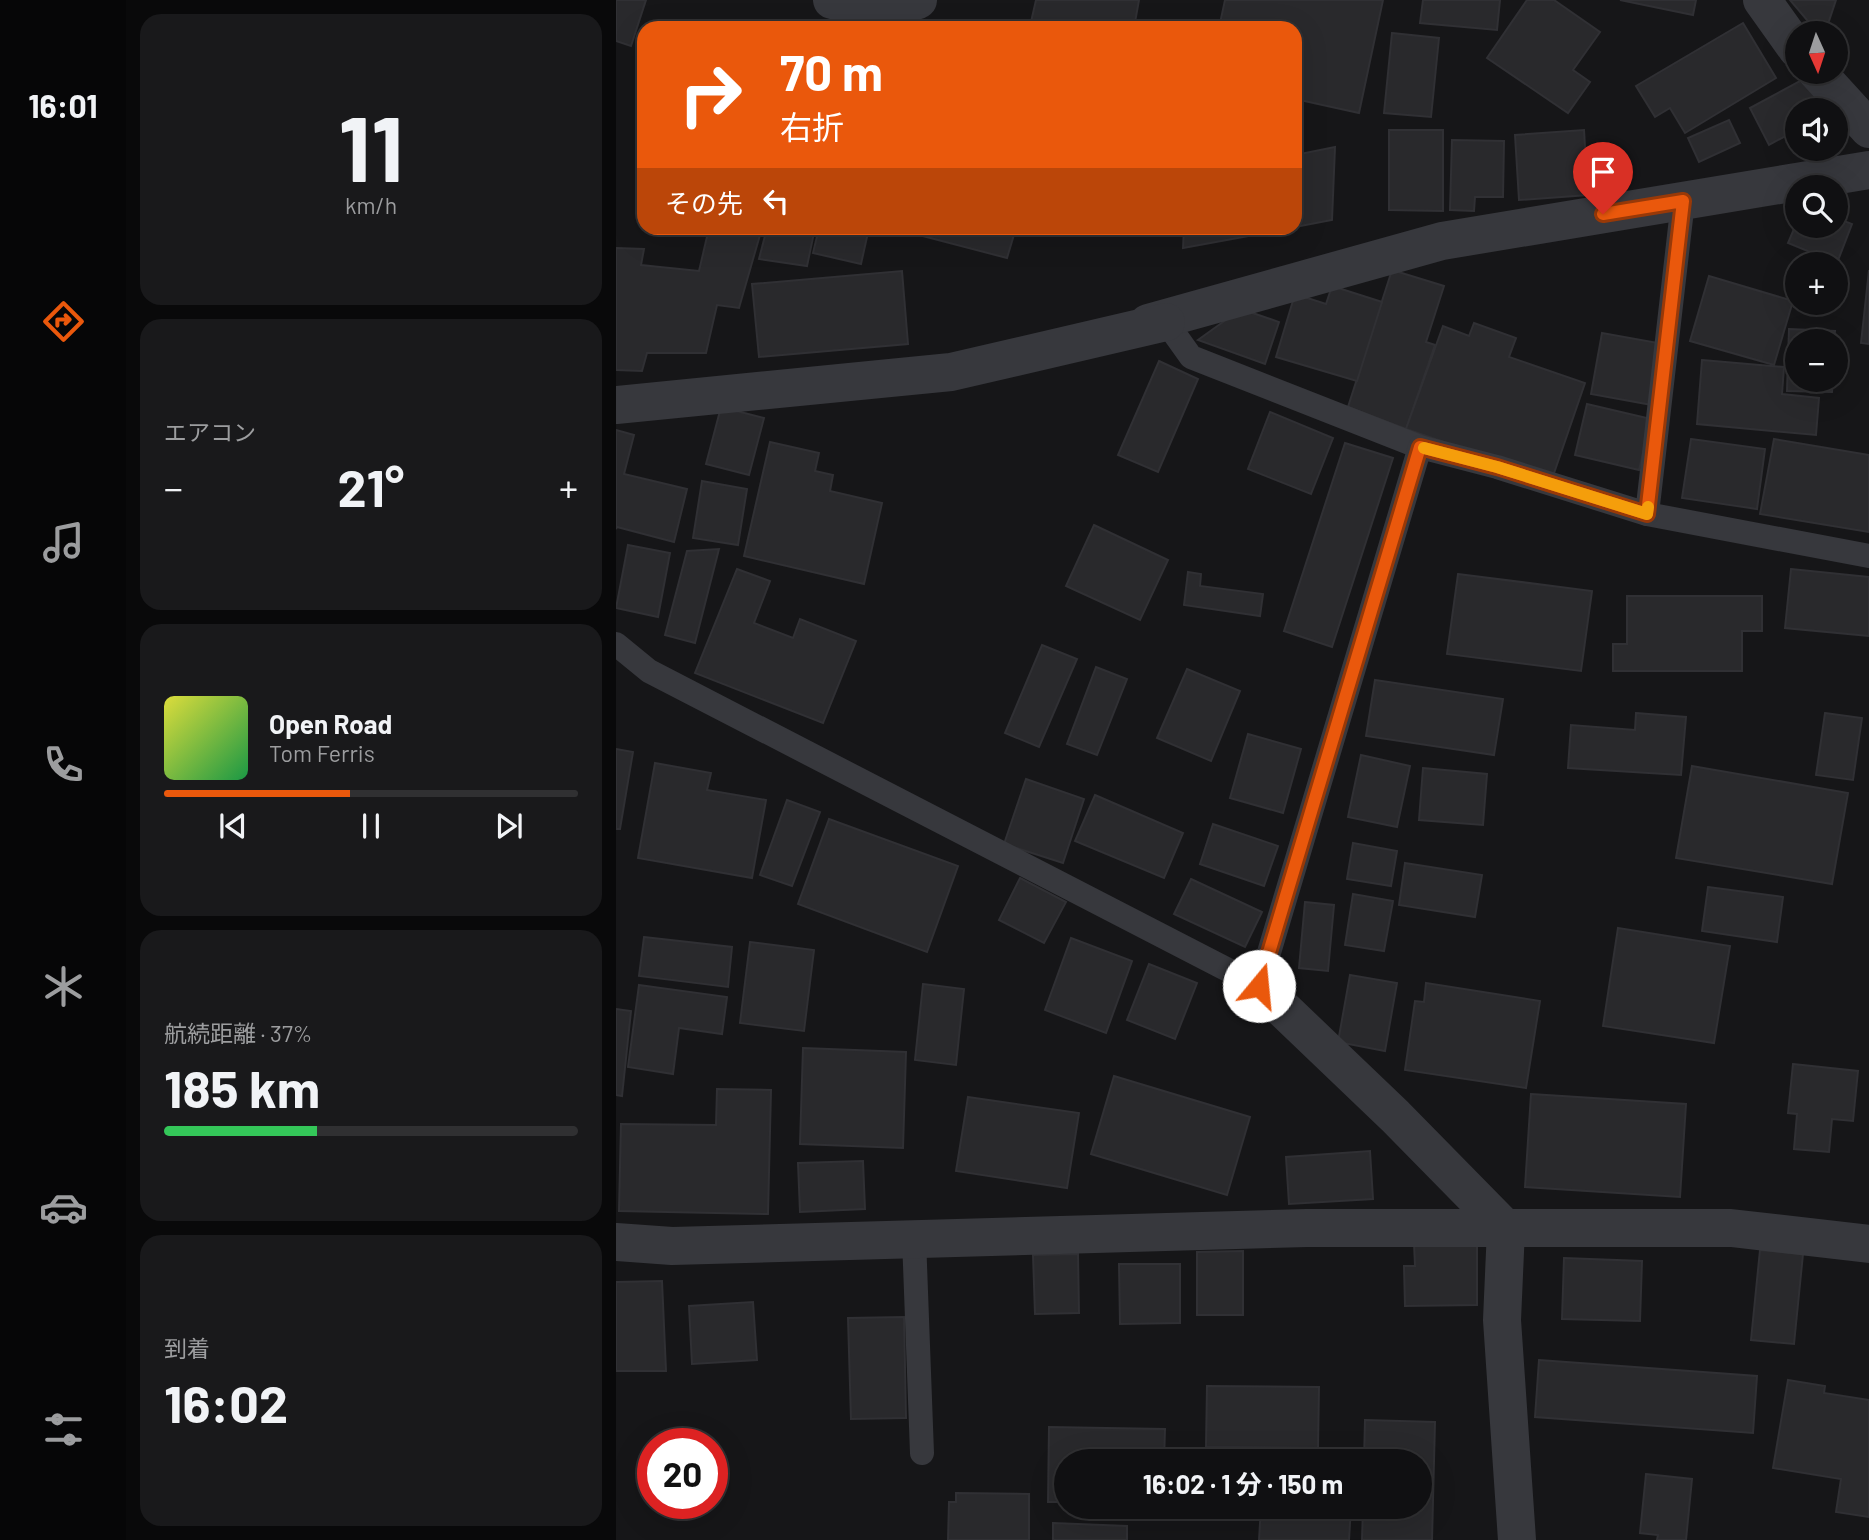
<!DOCTYPE html>
<html lang="ja">
<meta charset="utf-8">
<style>
:root{--surface:#101012;--page:#19191b;--text:#f1f3f6;--muted:#9c9d9f;--line:#303032;--accent:#ea580c}
body{margin:0;font-family:Barlow,"Noto Sans JP",sans-serif;background:var(--page);color:var(--text);height:100vh;display:flex;flex-direction:column;font-size:26px;white-space:nowrap}
*{box-sizing:border-box;margin:0}
p{font-size:23px;color:var(--muted)}
.icon{flex:none;width:38px;height:38px;fill:none;stroke:currentColor;stroke-width:2;stroke-linecap:round;stroke-linejoin:round}
.map{position:relative;flex:1;overflow:hidden}
.side{display:flex;flex-direction:column;gap:14px;padding:14px;background:#09090a;width:490px}
.side>*{flex:none}
.banner{position:absolute;left:21px;top:21px;width:665px;height:214px;border-radius:21px;box-shadow:0 7px 28px #0002,0 0 0 2px var(--line);background:#ea580c;color:#fff;overflow:hidden}
.needle{width:46px;rotate:177deg}
.tools{position:absolute;left:1169px;top:21px;display:grid;gap:14px}
.tools a{display:grid;place-items:center;width:63px;height:63px;border-radius:50%;background:var(--surface);box-shadow:0 7px 28px #0002,0 0 0 2px var(--line);font-size:35px}
.speed{position:absolute;left:21px;top:1428px;display:flex;gap:14px;font-size:35px;font-weight:700;text-align:center}
.speed>*{display:grid;place-content:center;width:91px;height:91px;border-radius:50%;background:var(--surface);box-shadow:0 7px 28px #0002,0 0 0 2px var(--line);line-height:1}
.speed .limit{border:10px solid #d22;background:#fff;color:#111}
.pin{position:absolute;display:grid;place-items:center;width:60px;height:60px;color:#fff;margin:-72px -30px;border-radius:50% 50% 50% 0;rotate:-45deg;box-shadow:0 0 7px #0007}
.pin .icon{rotate:45deg}
.me{position:absolute;width:77px;margin:-38px;rotate:17deg;stroke-linejoin:round;filter:drop-shadow(0 0 5px #0008)}
.turn{display:flex;align-items:center;gap:24px;height:147px;padding:0 28px;font-size:32px}
.turn .icon{width:91px;height:91px;stroke-width:2.5}
.turn b{display:block;font-size:49px;line-height:60px}
.then{display:flex;align-items:center;height:66px;padding:0 28px;background:#0003;gap:14px;font-size:26px}
.big{font-size:52px;font-weight:700;line-height:1.1}
.side .widget{flex:1;display:flex;flex-direction:column;justify-content:center;gap:10px;min-width:0;padding:0 24px;border-radius:21px;background:var(--page)}
.side .dial{align-items:center;gap:0}
.dial b{font-size:91px;line-height:1}
.song{display:flex;align-items:center;gap:21px}
.cover{width:84px;height:84px;border-radius:10px;background:linear-gradient(135deg,hsl(60 70% 55%),hsl(140 70% 35%))}
.played{height:7px;border-radius:4px;background:linear-gradient(90deg,var(--accent) 45%,var(--line) 45%)}
.keys{display:flex;justify-content:space-around;direction:ltr}
.heat{display:flex;justify-content:space-between;align-items:center;font-size:38px;direction:ltr}
.charge{height:10px;border-radius:5px;background:linear-gradient(90deg,#34c759 37%,var(--line) 0)}
.trip{position:absolute;left:438px;top:1449px;width:378px;height:70px;border-radius:35px;background:var(--surface);box-shadow:0 7px 28px #0002,0 0 0 2px var(--line);font-weight:700;line-height:70px;text-align:center}
main{display:flex;flex:1;min-height:0}
.tab-bar{display:flex;flex-direction:column;width:126px;justify-content:space-around;align-items:center;background:#060607;color:var(--muted)}
.tab-bar .icon{width:49px;height:49px}
.tab-bar .current{color:var(--accent)}
.tab-bar b{font-size:32px;color:var(--text)}
.map>svg:first-child{display:block}
.building{fill:#29292c;stroke:#303034;stroke-width:2}
.lines{fill:none;stroke-linecap:round;stroke-linejoin:round}
.lane{stroke:#37383d;stroke-width:24}
.street{stroke:#37383d;stroke-width:38}
.route-casing{stroke:#983908;stroke-width:18}
.route{stroke:#ea580c;stroke-width:12}
.slow{stroke:#f59e0b;stroke-width:12}
</style>
<main>
<nav class="tab-bar">
<b>16:01</b>
<svg class="icon current" aria-label="directions" viewBox="0 0 24 24"><path d="M12 3l9 9-9 9-9-9zM9 14v-3h6M13 9l2 2-2 2"/></svg>
<svg class="icon" aria-label="music" viewBox="0 0 24 24"><path d="M9 18V5l10-2v13"/><circle cx="6" cy="18" r="3"/><circle cx="16" cy="16" r="3"/></svg>
<svg class="icon" aria-label="phone" viewBox="0 0 24 24"><path d="M5 4h4l2 5-3 2q2 4 5 5l2-3 5 2v4C11 20 4 13 5 4z"/></svg>
<svg class="icon" aria-label="climate" viewBox="0 0 24 24"><path d="M12 3v18M4 7l16 10M4 17L20 7"/></svg>
<svg class="icon" aria-label="car" viewBox="0 0 24 24"><path d="M5 17H2v-5l4-1 3-4h7l3 4 3 1v5h-3M9 17h6M6 11h13"/><circle cx="7" cy="17" r="2"/><circle cx="17" cy="17" r="2"/></svg>
<svg class="icon" aria-label="filters" viewBox="0 0 24 24"><path d="M4 7h16M4 17h16"/><circle cx="9" cy="7" r="2"/><circle cx="15" cy="17" r="2"/></svg>
</nav>
<section class="side">
<div class="widget dial"><b>11</b><p>km/h</p></div>
<div class="widget"><p>エアコン</p>
<div class="heat"><a>−</a><b class="big">21°</b><a>+</a></div>
</div>
<div class="widget">
<div class="song"><i class="cover"></i><div><b>Open Road</b><p>Tom Ferris</p></div></div>
<div class="played"></div>
<div class="keys"><svg class="icon" aria-label="previous" viewBox="0 0 24 24"><path d="M18 5L8 12l10 7zM5 5v14"/></svg><svg class="icon" aria-label="pause" viewBox="0 0 24 24"><path d="M8 5v14M16 5v14"/></svg><svg class="icon" aria-label="next" viewBox="0 0 24 24"><path d="M6 5l10 7-10 7zM19 5v14"/></svg></div>
</div>
<div class="widget"><p>航続距離 · 37%</p><b class="big">185 km</b><div class="charge"></div></div>
<div class="widget"><p>到着</p><b class="big">16:02</b></div>
</section>
<div class="map">
<svg width="1253" height="1540" viewBox="0 0 1253 1540">
<rect width="100%" height="100%" fill="#161618"/>
<!-- building -->
<g class="building">
<path d="M 0,0 L 30,0 L 15,46 L 0,41 Z"/>
<path d="M 420,0 L 523,0 L 518,28 L 444,28 L 415,22 Z"/>
<path d="M 609,0 L 767,0 L 743,113 L 679,99 L 679,28 L 603,28 Z"/>
<path d="M 807,0 L 884,0 L 881,30 L 804,23 Z"/>
<path d="M 911,0 L 938,0 L 984,32 L 957,70 L 974,82 L 952,113 L 871,58 Z"/>
<path d="M 1004,0 L 1080,0 L 1077,15 Z"/>
<path d="M 1174,0 L 1220,0 L 1209,33 L 1202,33 Z"/>
<path d="M 1127,23 L 1160,78 L 1069,133 L 1054,108 L 1039,117 L 1020,86 Z"/>
<path d="M 776,33 L 823,38 L 815,117 L 768,113 Z"/>
<path d="M 1195,75 L 1214,110 L 1181,110 L 1181,149 L 1194,149 L 1184,154 L 1173,134 L 1153,145 L 1134,108 Z"/>
<path d="M 1113,120 L 1124,143 L 1083,162 L 1072,138 Z"/>
<path d="M 773,130 L 827,130 L 827,211 L 773,210 Z"/>
<path d="M 968,130 L 972,195 L 903,200 L 899,135 Z"/>
<path d="M 836,140 L 888,141 L 887,197 L 859,197 L 858,211 L 834,210 Z"/>
<path d="M 719,147 L 716,220 L 679,227 L 679,155 Z"/>
<path d="M 1220,218 L 1236,224 L 1221,263 L 1172,243 L 1181,222 L 1181,226 L 1220,226 Z"/>
<path d="M 93,228 L 146,228 L 123,308 L 101,305 L 90,353 L 31,353 L 26,371 L 0,370 L 0,248 L 28,249 L 25,265 L 83,271 Z"/>
<path d="M 151,228 L 199,228 L 191,266 L 143,259 Z"/>
<path d="M 203,228 L 253,228 L 245,264 L 197,253 Z"/>
<path d="M 276,228 L 400,228 L 391,258 Z"/>
<path d="M 568,228 L 676,228 L 567,248 Z"/>
<path d="M 776,270 L 828,286 L 810,342 L 819,345 L 790,429 L 732,407 Z"/>
<path d="M 1253,270 L 1253,344 L 1245,343 Z"/>
<path d="M 286,271 L 292,344 L 143,357 L 136,284 Z"/>
<path d="M 1093,276 L 1177,301 L 1158,365 L 1074,341 Z"/>
<path d="M 716,286 L 766,302 L 741,381 L 660,357 L 679,294 L 710,304 Z"/>
<path d="M 625,309 L 663,322 L 649,364 L 582,340 Z"/>
<path d="M 858,323 L 900,338 L 893,357 L 969,383 L 936,479 L 790,429 L 827,326 L 853,336 Z"/>
<path d="M 1173,329 L 1219,331 L 1218,341 L 1181,341 L 1181,380 L 1217,380 L 1216,392 L 1171,391 Z"/>
<path d="M 986,333 L 1042,343 L 1036,405 L 975,394 Z"/>
<path d="M 1086,360 L 1168,367 L 1166,394 L 1203,398 L 1200,435 L 1081,424 Z"/>
<path d="M 543,361 L 582,379 L 542,472 L 502,455 Z"/>
<path d="M 971,404 L 1035,419 L 1023,470 L 959,455 Z"/>
<path d="M 105,407 L 148,418 L 133,475 L 90,464 Z"/>
<path d="M 654,412 L 717,438 L 695,494 L 632,469 Z"/>
<path d="M 0,430 L 18,435 L 8,474 L 71,489 L 58,542 L 1,527 L 0,529 Z"/>
<path d="M 1075,439 L 1149,449 L 1141,509 L 1066,498 Z"/>
<path d="M 1158,439 L 1253,455 L 1253,532 L 1144,514 Z"/>
<path d="M 154,442 L 203,453 L 199,471 L 217,475 L 214,491 L 266,503 L 248,584 L 128,556 Z"/>
<path d="M 729,443 L 777,458 L 716,647 L 668,631 Z"/>
<path d="M 86,481 L 131,489 L 122,545 L 77,538 Z"/>
<path d="M 478,525 L 552,560 L 524,620 L 450,586 Z"/>
<path d="M 12,545 L 54,553 L 42,617 L 0,608 Z"/>
<path d="M 103,549 L 79,643 L 49,635 L 71,551 Z"/>
<path d="M 121,569 L 154,581 L 138,623 L 177,638 L 184,619 L 240,641 L 207,723 L 79,673 Z"/>
<path d="M 1175,569 L 1253,577 L 1253,636 L 1169,628 Z"/>
<path d="M 572,572 L 585,574 L 584,586 L 647,594 L 644,616 L 568,605 Z"/>
<path d="M 842,574 L 976,591 L 965,671 L 831,654 Z"/>
<path d="M 1011,596 L 1146,596 L 1146,631 L 1126,631 L 1126,671 L 997,671 L 997,644 L 1011,644 Z"/>
<path d="M 426,645 L 461,659 L 423,747 L 389,733 Z"/>
<path d="M 480,667 L 511,679 L 481,755 L 451,744 Z"/>
<path d="M 571,669 L 624,691 L 595,761 L 541,738 Z"/>
<path d="M 759,680 L 887,699 L 878,755 L 750,736 Z"/>
<path d="M 1020,713 L 1070,717 L 1065,775 L 952,768 L 955,725 L 1019,730 Z"/>
<path d="M 1209,713 L 1246,718 L 1237,780 L 1200,775 Z"/>
<path d="M 632,734 L 685,749 L 667,813 L 614,798 Z"/>
<path d="M 0,749 L 17,752 L 4,829 L 0,829 Z"/>
<path d="M 745,755 L 794,766 L 781,827 L 732,817 Z"/>
<path d="M 39,763 L 95,773 L 91,790 L 150,800 L 136,878 L 22,858 Z"/>
<path d="M 1076,766 L 1232,793 L 1216,884 L 1060,858 Z"/>
<path d="M 807,768 L 871,774 L 867,825 L 803,820 Z"/>
<path d="M 410,779 L 468,799 L 447,863 L 388,844 Z"/>
<path d="M 479,795 L 567,833 L 548,878 L 459,841 Z"/>
<path d="M 171,800 L 204,812 L 176,886 L 144,875 Z"/>
<path d="M 213,819 L 342,866 L 311,952 L 182,904 Z"/>
<path d="M 597,824 L 662,846 L 648,886 L 584,864 Z"/>
<path d="M 737,843 L 781,851 L 775,886 L 731,879 Z"/>
<path d="M 789,863 L 866,875 L 859,917 L 783,905 Z"/>
<path d="M 404,878 L 450,902 L 428,943 L 383,920 Z"/>
<path d="M 575,879 L 646,912 L 629,947 L 558,914 Z"/>
<path d="M 1092,887 L 1167,897 L 1161,942 L 1086,931 Z"/>
<path d="M 737,894 L 777,901 L 768,951 L 729,945 Z"/>
<path d="M 689,902 L 718,905 L 712,971 L 683,968 Z"/>
<path d="M 1002,928 L 1114,946 L 1098,1043 L 987,1026 Z"/>
<path d="M 28,937 L 116,947 L 112,987 L 23,976 Z"/>
<path d="M 455,938 L 516,961 L 490,1033 L 429,1010 Z"/>
<path d="M 134,942 L 198,950 L 188,1031 L 124,1023 Z"/>
<path d="M 533,964 L 581,983 L 559,1039 L 511,1020 Z"/>
<path d="M 734,975 L 781,983 L 769,1051 L 722,1042 Z"/>
<path d="M 810,983 L 924,1001 L 910,1088 L 789,1070 L 799,1001 L 808,1002 Z"/>
<path d="M 307,984 L 348,989 L 340,1065 L 299,1060 Z"/>
<path d="M 23,985 L 111,997 L 106,1034 L 63,1028 L 57,1074 L 12,1067 Z"/>
<path d="M 0,1009 L 15,1011 L 6,1096 L 0,1095 Z"/>
<path d="M 187,1048 L 290,1052 L 287,1148 L 184,1144 Z"/>
<path d="M 1177,1064 L 1242,1071 L 1237,1121 L 1216,1119 L 1213,1152 L 1178,1149 L 1181,1114 L 1172,1113 Z"/>
<path d="M 498,1076 L 634,1117 L 611,1195 L 475,1154 Z"/>
<path d="M 101,1089 L 155,1090 L 152,1214 L 3,1211 L 5,1124 L 100,1125 Z"/>
<path d="M 915,1094 L 1070,1104 L 1064,1197 L 909,1187 Z"/>
<path d="M 352,1097 L 463,1113 L 451,1188 L 340,1171 Z"/>
<path d="M 754,1151 L 757,1199 L 673,1204 L 670,1157 Z"/>
<path d="M 247,1161 L 249,1209 L 184,1212 L 182,1163 Z"/>
<path d="M 861,1242 L 861,1305 L 789,1306 L 788,1266 L 799,1266 L 798,1243 Z"/>
<path d="M 1144,1250 L 1187,1254 L 1178,1344 L 1135,1340 Z"/>
<path d="M 627,1251 L 627,1315 L 581,1315 L 581,1252 Z"/>
<path d="M 462,1254 L 463,1313 L 419,1314 L 417,1255 Z"/>
<path d="M 948,1258 L 1026,1261 L 1024,1321 L 946,1319 Z"/>
<path d="M 503,1264 L 564,1264 L 564,1323 L 504,1324 Z"/>
<path d="M 46,1281 L 50,1371 L 0,1371 L 0,1282 Z"/>
<path d="M 137,1302 L 141,1360 L 76,1364 L 73,1306 Z"/>
<path d="M 288,1317 L 290,1418 L 235,1419 L 232,1318 Z"/>
<path d="M 923,1360 L 1141,1376 L 1137,1433 L 919,1417 Z"/>
<path d="M 1172,1380 L 1209,1386 L 1208,1393 L 1253,1400 L 1253,1517 L 1220,1512 L 1225,1479 L 1157,1468 Z"/>
<path d="M 591,1386 L 703,1387 L 702,1448 L 590,1447 Z"/>
<path d="M 749,1420 L 819,1422 L 816,1540 L 746,1540 L 747,1507 L 803,1507 L 803,1461 L 748,1461 Z"/>
<path d="M 433,1427 L 549,1429 L 548,1461 L 450,1461 L 450,1502 L 432,1502 Z"/>
<path d="M 1030,1474 L 1076,1479 L 1070,1540 L 1041,1540 L 1042,1535 L 1024,1533 Z"/>
<path d="M 340,1493 L 413,1494 L 413,1540 L 332,1540 L 333,1502 L 340,1502 Z"/>
<path d="M 645,1507 L 735,1507 L 733,1540 L 643,1540 Z"/>
<path d="M 437,1523 L 511,1526 L 511,1540 L 437,1540 Z"/>
</g>
<g class="lines">
<!-- lane -->
<g class="lane">
<path d="M 550,322 L 575,357 L 804,447"/>
<path d="M 1031,514 L 1253,556"/>
<path d="M 0,644 L 33,671 L 643,986 L 804,447 L 881,467 L 1031,514 L 1067,201"/>
<path d="M 298,1238 L 306,1453"/>
</g>
<!-- street -->
<g class="street">
<path d="M 216,0 C 244,9 274,10 302,0"/>
<path d="M 1146,0 L 1181,49"/>
<path d="M 1201,72 L 1253,129"/>
<path d="M 550,322 L 532,323 L 826,241 L 1253,170"/>
<path d="M 0,405 L 335,372 L 550,322"/>
<path d="M 643,986 L 779,1116 L 890,1229 L 886,1320 L 901,1540"/>
<path d="M 0,1242 L 56,1246 L 691,1228 L 1115,1228 L 1253,1244"/>
</g>
</g>
<g class="lines">
<!-- route casing -->
<g class="route-casing">
<path id="route" d="M 643,986 L 804,447 L 881,467 L 1031,514 L 1067,201 L 987,214"/>
</g>
<!-- route -->
<use href="#route" class="route"/>
<!-- slow -->
<path class="slow" d="M 808,448 L 881,467 L 1031,514 L 1032,507"/>
</g>
</svg>
<div class="tools">
<a><svg class="needle" viewBox="-14 -14 28 28"><path d="M0-13l5 13h-10z" fill="#e53935"/><path d="M0 13l5-13h-10z" fill="#9c9d9f"/></svg></a>
<a><svg class="icon" aria-label="sound" viewBox="0 0 24 24"><path d="M4 9h4l5-4v14l-5-4H4zM17 9q2 3 0 6"/></svg></a>
<a><svg class="icon" aria-label="search" viewBox="0 0 24 24"><circle cx="10" cy="10" r="6"/><path d="M15 15l6 6"/></svg></a>
<a>+</a>
<a>−</a>
</div>
<div class="speed"><div class="limit">20</div></div>
<div class="pin" style="left:987px;top:214px;background:#d93025"><svg class="icon" aria-label="arrive" viewBox="0 0 24 24"><path d="M6 21V4h12l-3 4 3 4H6"/></svg></div>
<svg class="me" style="left:643px;top:986px" viewBox="-20 -20 40 40"><circle r="19" fill="#fff"/><path d="M0-13L10 11 0 6-10 11z" fill="#ea580c"/></svg>
<div class="trip">16:02 · 1 分 · 150 m</div>
<div class="banner">
<div class="turn"><svg class="icon" aria-label="right" viewBox="0 0 24 24"><path d="M7 20v-9h11M14 6l5 5-5 5"/></svg><div><b>70 m</b>右折</div></div>
<div class="then">その先<svg class="icon" aria-label="left" viewBox="0 0 24 24"><path d="M17 20v-9H6M10 6l-5 5 5 5"/></svg></div>
</div>
</div>
</main>
